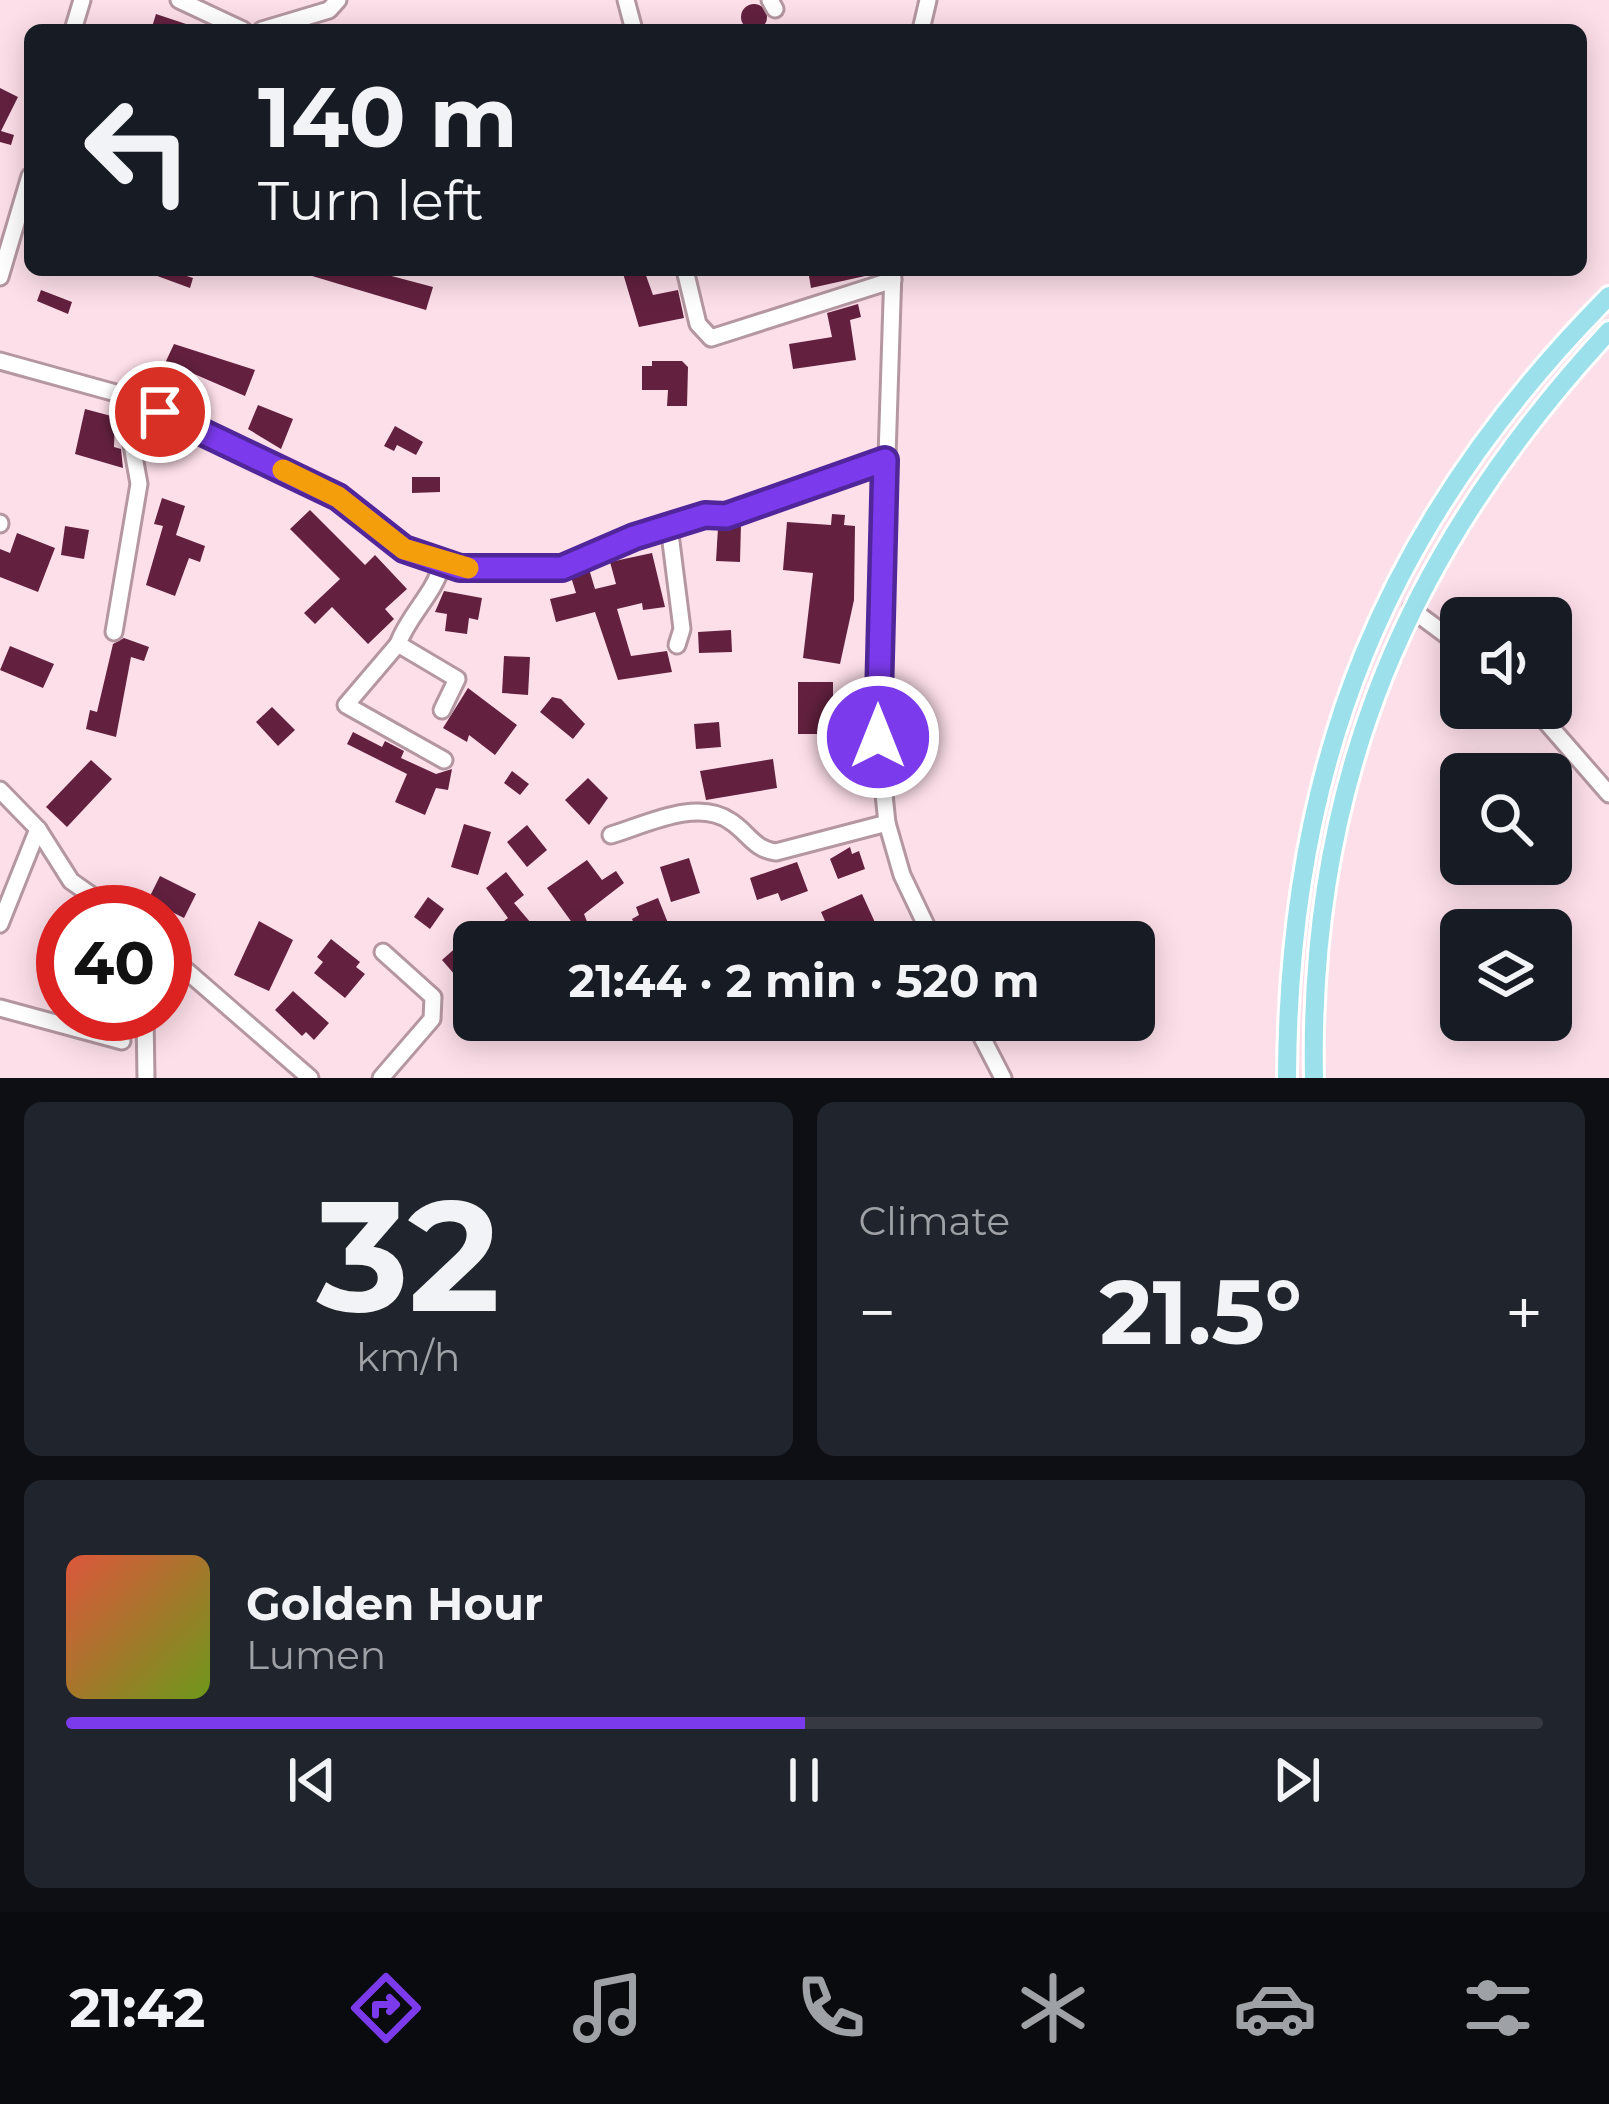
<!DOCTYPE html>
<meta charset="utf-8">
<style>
:root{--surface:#171b24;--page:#20242c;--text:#f1f3f6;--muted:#9ea1a6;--line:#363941;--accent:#7c3aed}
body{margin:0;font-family:Montserrat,sans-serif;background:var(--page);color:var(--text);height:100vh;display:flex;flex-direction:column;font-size:45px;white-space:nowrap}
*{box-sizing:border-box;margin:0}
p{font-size:39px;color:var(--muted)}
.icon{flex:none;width:66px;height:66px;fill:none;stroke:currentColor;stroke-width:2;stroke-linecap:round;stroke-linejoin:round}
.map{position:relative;height:1078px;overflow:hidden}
.drawer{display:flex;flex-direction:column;gap:24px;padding:24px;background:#0d0f14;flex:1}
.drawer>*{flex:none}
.guide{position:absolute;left:24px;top:24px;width:1563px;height:252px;border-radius:18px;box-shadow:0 6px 30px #0003;background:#171b24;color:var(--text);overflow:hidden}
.fabs{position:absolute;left:1440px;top:597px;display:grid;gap:24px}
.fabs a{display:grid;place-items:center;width:132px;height:132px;border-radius:18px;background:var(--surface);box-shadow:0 6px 30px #0003;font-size:60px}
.speed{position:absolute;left:36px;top:885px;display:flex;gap:24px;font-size:60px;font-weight:700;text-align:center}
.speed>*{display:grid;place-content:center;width:156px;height:156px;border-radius:50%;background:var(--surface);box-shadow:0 6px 30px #0003;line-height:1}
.speed .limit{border:18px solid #d22;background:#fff;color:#111}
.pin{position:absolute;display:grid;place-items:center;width:102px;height:102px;color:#fff;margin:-51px;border:6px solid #fff;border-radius:50%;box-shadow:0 3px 12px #0007}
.me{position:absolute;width:132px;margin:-66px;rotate:0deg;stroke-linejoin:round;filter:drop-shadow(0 0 9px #0008)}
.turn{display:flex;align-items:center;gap:42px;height:252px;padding:0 36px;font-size:54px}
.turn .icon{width:156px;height:156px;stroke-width:2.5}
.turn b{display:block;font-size:84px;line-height:102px}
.big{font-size:90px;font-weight:700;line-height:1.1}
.drawer .widget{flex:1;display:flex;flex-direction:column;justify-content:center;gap:18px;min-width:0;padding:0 42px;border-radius:18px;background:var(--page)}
.drawer .dial{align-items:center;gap:0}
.dial b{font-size:156px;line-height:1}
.song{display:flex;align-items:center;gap:36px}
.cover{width:144px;height:144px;border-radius:18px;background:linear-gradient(135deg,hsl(10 70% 55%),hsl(80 70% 35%))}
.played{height:12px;border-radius:6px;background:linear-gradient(90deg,var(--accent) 50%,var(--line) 50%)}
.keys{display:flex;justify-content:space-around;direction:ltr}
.heat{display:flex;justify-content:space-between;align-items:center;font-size:66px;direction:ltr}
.drawer .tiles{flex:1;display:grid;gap:24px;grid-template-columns:1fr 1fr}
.widget:last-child{grid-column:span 2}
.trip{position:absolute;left:453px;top:921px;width:702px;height:120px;border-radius:18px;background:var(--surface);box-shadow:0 6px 30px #0003;font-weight:700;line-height:120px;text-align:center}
.dock{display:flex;height:192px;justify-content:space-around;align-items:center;background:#090b0e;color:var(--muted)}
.dock .icon{width:84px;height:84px}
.dock .selected{color:var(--accent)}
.dock b{font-size:54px;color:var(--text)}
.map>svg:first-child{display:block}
.building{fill:#63213f}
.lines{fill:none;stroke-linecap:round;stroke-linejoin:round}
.minor-casing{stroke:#b497a1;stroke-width:21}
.major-casing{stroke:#fff;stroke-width:24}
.minor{stroke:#fff;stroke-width:15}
.major{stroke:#9ce0eb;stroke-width:18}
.route-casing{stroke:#51269a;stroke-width:30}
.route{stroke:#7c3aed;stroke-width:21}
.slow{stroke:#f59e0b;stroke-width:21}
</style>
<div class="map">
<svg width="1609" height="1078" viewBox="0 0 1609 1078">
<rect width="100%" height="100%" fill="#fddfe9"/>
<!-- building -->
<g class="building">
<circle cx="754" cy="17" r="13"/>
<path d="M 156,14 L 198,28 L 198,30 L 151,30 Z"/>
<path d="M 0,88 L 18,97 L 1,131 L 14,135 L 11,145 L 0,142 Z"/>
<path d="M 141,270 L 168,270 L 193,278 L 190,288 Z"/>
<path d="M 292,270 L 369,270 L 433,287 L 426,310 Z"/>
<path d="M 622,270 L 644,270 L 653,295 L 678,290 L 684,318 L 639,327 Z"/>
<path d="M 808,270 L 874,270 L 874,274 L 811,288 Z"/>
<path d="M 41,290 L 72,302 L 68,314 L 37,301 Z"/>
<path d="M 858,304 L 861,317 L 850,320 L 856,360 L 793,369 L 789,344 L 832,337 L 827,313 Z"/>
<path d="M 174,344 L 255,370 L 245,396 L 185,370 L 172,401 L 151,393 Z"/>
<path d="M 652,361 L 682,361 L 688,367 L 687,406 L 667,406 L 668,390 L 642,390 L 642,366 L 652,366 Z"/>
<path d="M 258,405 L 293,419 L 281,449 L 248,429 Z"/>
<path d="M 85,409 L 115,417 L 114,447 L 121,449 L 123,468 L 75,454 Z"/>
<path d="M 395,426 L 423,442 L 416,455 L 397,445 L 394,451 L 384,446 Z"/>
<path d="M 412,477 L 440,477 L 440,492 L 412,493 Z"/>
<path d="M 162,498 L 185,506 L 176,535 L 205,546 L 200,562 L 189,558 L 175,596 L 146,585 L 163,526 L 154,524 Z"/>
<path d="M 310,510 L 365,565 L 375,555 L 407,589 L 385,609 L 394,619 L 368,644 L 332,607 L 315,624 L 304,613 L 340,579 L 290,529 Z"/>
<path d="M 832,514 L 845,515 L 844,525 L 855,526 L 854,600 L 840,664 L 803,658 L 813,573 L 783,570 L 787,522 L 831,525 Z"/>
<path d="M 735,523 L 741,523 L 740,562 L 716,561 L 718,528 Z"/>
<path d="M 65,526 L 89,530 L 84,559 L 61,555 Z"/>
<path d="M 17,533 L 55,548 L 38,592 L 0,577 L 0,549 L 10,553 Z"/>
<path d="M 652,553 L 665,607 L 643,610 L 642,603 L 617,609 L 631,656 L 667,651 L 672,672 L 618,680 L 595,612 L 556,622 L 550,599 L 576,593 L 571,577 L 589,569 L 595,589 L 616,584 L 610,562 Z"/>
<path d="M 444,591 L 482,598 L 478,620 L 469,618 L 467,634 L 445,631 L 447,614 L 435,612 Z"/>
<path d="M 731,630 L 732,652 L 699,653 L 698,632 Z"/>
<path d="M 124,638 L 149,647 L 144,661 L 131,657 L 116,737 L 86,729 L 90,710 L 97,712 L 113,644 Z"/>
<path d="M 10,646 L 54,664 L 43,688 L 0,670 Z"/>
<path d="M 504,656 L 530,657 L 528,695 L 502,693 Z"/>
<rect x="798" y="682" width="35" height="52"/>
<path d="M 468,688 L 517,725 L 495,755 L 469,735 L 467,742 L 443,728 Z"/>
<path d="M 552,697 L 561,699 L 585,724 L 573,739 L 540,712 Z"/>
<path d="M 272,707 L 295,730 L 278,746 L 256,722 Z"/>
<path d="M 719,722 L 721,747 L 696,749 L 694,724 Z"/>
<path d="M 353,732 L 382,747 L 385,741 L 404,751 L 401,758 L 436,774 L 452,769 L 448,790 L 436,788 L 425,815 L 395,802 L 407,774 L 347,744 Z"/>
<path d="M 773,759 L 777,788 L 706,800 L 700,771 Z"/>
<path d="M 91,760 L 112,779 L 67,827 L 46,807 Z"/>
<path d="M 512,771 L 529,784 L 520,795 L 504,783 Z"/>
<path d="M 588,778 L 608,798 L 589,825 L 565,800 Z"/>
<path d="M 464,824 L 491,832 L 478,875 L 451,867 Z"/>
<path d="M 527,825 L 547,850 L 527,867 L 507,842 Z"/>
<path d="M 850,847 L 852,854 L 859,851 L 865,869 L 838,879 L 830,859 Z"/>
<path d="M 689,858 L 700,893 L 671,902 L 660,867 Z"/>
<path d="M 587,860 L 602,880 L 616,871 L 624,883 L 584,914 L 595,942 L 586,942 L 547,888 Z"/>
<path d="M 797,862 L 808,891 L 781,901 L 778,893 L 757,900 L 750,878 Z"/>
<path d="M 506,872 L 524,895 L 514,903 L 547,942 L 507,942 L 495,928 L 508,918 L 486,888 Z"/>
<path d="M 160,876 L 196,894 L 184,918 L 148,900 Z"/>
<path d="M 862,894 L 878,929 L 834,942 L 821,912 Z"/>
<path d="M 428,897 L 444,909 L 430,929 L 414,917 Z"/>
<path d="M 658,898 L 670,928 L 651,936 L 654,942 L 642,942 L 632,919 L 639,915 L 636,907 Z"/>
<path d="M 259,921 L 293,940 L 269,991 L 234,975 Z"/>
<path d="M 331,939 L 360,962 L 356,967 L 365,974 L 345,998 L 314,973 L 323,962 L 317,957 Z"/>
<path d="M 460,944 L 473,958 L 455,975 L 442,960 Z"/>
<path d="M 293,991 L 329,1023 L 314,1040 L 306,1032 L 302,1036 L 275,1010 Z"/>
</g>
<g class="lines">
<!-- minor casing -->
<g class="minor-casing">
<g id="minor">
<path d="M 179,0 L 243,30"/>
<path d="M 626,0 L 634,30"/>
<path d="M 770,0 L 775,9"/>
<path d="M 73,30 L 82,0"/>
<path d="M 262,30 L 329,10 L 338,0"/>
<path d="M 921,30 L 928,0"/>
<path d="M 685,270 L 698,324 L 711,338 L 893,280"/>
<path d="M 893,270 L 878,737 L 887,823 L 902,875 L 934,942"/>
<path d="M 0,277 L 30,176"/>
<path d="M 0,361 L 123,395 L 338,497 L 404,549 L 460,568 L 563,568 L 613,544 L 799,493 L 885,460"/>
<path d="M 0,523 L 0,524"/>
<path d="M 669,526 L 682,629 L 677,645"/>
<path d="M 1411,609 L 1461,646"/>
<path d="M 114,632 L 139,484 L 123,395"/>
<path d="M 398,644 L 346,705 L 444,760"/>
<path d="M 1534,708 L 1609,794"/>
<path d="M 442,710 L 457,679 L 398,644 C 409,614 434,595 443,562"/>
<path d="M 0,790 L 38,829 L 71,881 L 115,912"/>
<path d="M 611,835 C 645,825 697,798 730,821 C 748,832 753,849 776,852 L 887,823"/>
<path d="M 0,924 L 38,829"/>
<path d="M 165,952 L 310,1078"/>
<path d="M 0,1008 L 122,1041"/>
<path d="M 145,1014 L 146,1078"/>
<path d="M 973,1020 L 1003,1078"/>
<path d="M 381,1078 L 432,1019 L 433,997 L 383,952"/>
</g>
</g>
<!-- major casing -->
<g class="major-casing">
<g id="major">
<path d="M 1287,1078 C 1288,761 1386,521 1609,296"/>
<path d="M 1314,1078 C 1308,780 1409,547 1609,331"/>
</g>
</g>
<!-- minor -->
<use href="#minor" class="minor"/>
<!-- major -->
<use href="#major" class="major"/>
</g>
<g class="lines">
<!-- route casing -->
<g class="route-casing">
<path id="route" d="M 160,412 L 338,497 L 404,549 L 460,568 L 562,568 L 634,537 L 705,515 L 726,516 L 885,460 L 878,737"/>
</g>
<!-- route -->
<use href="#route" class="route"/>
<!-- slow -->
<path class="slow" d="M 283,470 L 338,497 L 404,549 L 468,568"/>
</g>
</svg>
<div class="fabs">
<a><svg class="icon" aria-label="sound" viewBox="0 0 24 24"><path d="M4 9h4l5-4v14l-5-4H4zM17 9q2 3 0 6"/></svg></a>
<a><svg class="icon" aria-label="search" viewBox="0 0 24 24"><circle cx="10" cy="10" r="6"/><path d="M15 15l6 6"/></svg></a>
<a><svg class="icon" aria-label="layers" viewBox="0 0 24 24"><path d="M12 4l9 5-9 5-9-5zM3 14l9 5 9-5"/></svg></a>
</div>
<div class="speed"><div class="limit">40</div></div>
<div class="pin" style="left:160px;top:412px;background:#d93025"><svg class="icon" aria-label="arrive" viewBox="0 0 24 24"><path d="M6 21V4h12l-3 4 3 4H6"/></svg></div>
<svg class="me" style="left:878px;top:737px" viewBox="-20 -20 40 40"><circle r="17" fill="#7c3aed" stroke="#fff" stroke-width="3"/><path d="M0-11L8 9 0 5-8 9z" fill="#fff"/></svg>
<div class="trip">21:44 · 2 min · 520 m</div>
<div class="guide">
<div class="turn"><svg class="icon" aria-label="left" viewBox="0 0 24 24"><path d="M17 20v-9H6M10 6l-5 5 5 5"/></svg><div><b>140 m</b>Turn left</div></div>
</div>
</div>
<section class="drawer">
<div class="tiles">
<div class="widget dial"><b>32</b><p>km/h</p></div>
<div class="widget"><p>Climate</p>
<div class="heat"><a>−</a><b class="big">21.5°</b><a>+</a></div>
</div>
<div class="widget">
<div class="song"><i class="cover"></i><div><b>Golden Hour</b><p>Lumen</p></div></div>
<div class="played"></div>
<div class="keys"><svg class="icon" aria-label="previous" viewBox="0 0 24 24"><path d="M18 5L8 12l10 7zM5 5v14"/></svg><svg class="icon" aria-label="pause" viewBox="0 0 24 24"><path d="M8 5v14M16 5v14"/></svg><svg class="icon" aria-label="next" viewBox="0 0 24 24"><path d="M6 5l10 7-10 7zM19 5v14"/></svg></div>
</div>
</div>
</section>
<nav class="dock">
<b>21:42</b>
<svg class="icon selected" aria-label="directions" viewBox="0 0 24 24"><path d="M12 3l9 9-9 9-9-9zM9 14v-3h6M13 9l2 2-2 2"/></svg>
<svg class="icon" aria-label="music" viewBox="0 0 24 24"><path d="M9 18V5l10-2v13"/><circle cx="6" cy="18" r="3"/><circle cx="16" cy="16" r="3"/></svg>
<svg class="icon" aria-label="phone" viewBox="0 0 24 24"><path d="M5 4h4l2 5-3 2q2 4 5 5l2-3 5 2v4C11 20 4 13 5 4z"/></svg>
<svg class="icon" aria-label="climate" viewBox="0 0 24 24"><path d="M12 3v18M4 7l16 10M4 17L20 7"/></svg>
<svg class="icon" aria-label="car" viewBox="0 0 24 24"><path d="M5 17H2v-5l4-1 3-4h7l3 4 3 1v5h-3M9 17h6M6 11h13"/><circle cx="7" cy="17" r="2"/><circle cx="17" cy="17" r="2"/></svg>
<svg class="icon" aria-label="filters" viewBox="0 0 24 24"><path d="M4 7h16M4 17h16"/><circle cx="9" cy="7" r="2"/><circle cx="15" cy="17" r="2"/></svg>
</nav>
